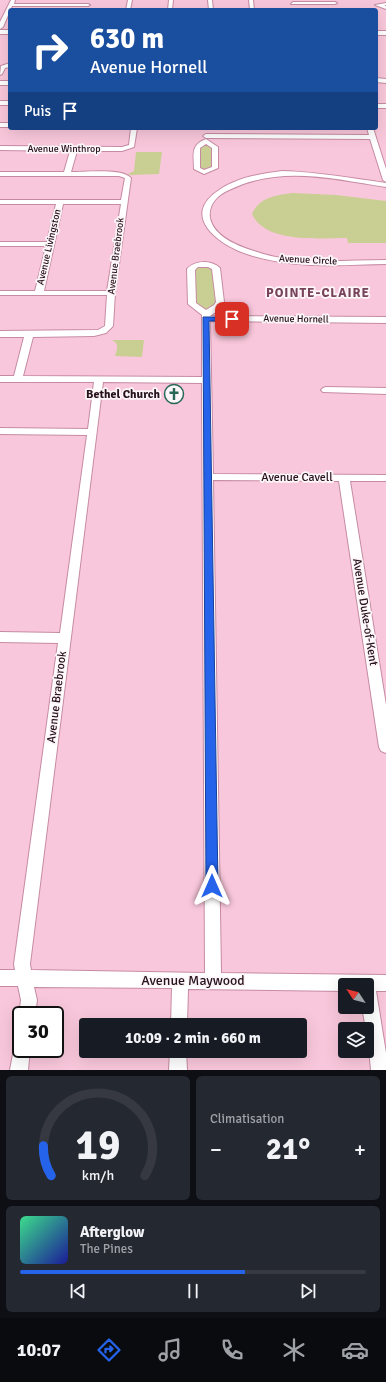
<!DOCTYPE html>
<html lang="fr">
<meta charset="utf-8">
<style>
:root{--surface:#171b24;--page:#242831;--text:#f1f3f6;--muted:#9ea1a6;--line:#363941;--accent:#2563eb}
body{margin:0;font-family:Signika,sans-serif;background:var(--page);color:var(--text);height:100vh;display:flex;flex-direction:column;font-size:15px;white-space:nowrap}
*{box-sizing:border-box;margin:0}
p{font-size:13px;color:var(--muted)}
.icon{flex:none;width:22px;height:22px;fill:none;stroke:currentColor;stroke-width:2;stroke-linecap:round;stroke-linejoin:round}
.map{position:relative;height:1070px;overflow:hidden}
.side{display:flex;flex-direction:column;gap:6px;padding:6px;background:#0d0f14;flex:1}
.side>*{flex:none}
.top-card{position:absolute;left:8px;top:8px;width:370px;height:122px;border-radius:4px;box-shadow:0 4px 16px #0002;background:#1a4fa0;color:#fff;overflow:hidden}
.needle{width:26px;rotate:306deg}
.buttons{position:absolute;left:338px;top:978px;display:grid;gap:8px}
.buttons a{display:grid;place-items:center;width:36px;height:36px;border-radius:4px;background:var(--surface);box-shadow:0 4px 16px #0002;font-size:20px}
.speed{position:absolute;left:12px;top:1006px;display:flex;gap:8px;font-size:20px;font-weight:700;text-align:center}
.speed>*{display:grid;place-content:center;width:52px;height:52px;border-radius:50%;background:var(--surface);box-shadow:0 4px 16px #0002;line-height:1}
.speed .limit{border:2px solid #111;border-radius:6px;background:#fff;color:#111}
.pin{position:absolute;display:grid;place-items:center;width:34px;height:34px;color:#fff;margin:-17px;border-radius:8px;box-shadow:0 2px 6px #0006}
.me{position:absolute;width:44px;margin:-22px;rotate:0deg;stroke-linejoin:round;filter:drop-shadow(0 0 3px #0008)}
.turn{display:flex;align-items:center;gap:14px;height:84px;padding:0 16px;font-size:18px}
.turn .icon{width:52px;height:52px;stroke-width:2.5}
.turn b{display:block;font-size:28px;line-height:34px}
.then{display:flex;align-items:center;height:38px;padding:0 16px;background:#0003;gap:8px;font-size:15px}
.big{font-size:30px;font-weight:700;line-height:1.1}
.side .tile{flex:1;display:flex;flex-direction:column;justify-content:center;gap:6px;min-width:0;padding:0 14px;border-radius:6px;background:var(--page)}
.side .dial{align-items:center;gap:0}
.dial svg{height:104px;overflow:visible;fill:none;stroke:var(--line);stroke-width:7;stroke-linecap:round;text-anchor:middle}
.dial text{fill:var(--text);stroke:none}
.song{display:flex;align-items:center;gap:12px}
.cover{width:48px;height:48px;border-radius:6px;background:linear-gradient(135deg,hsl(150 70% 55%),hsl(240 70% 35%))}
.played{height:4px;border-radius:2px;background:linear-gradient(90deg,var(--accent) 65%,var(--line) 65%)}
.keys{display:flex;justify-content:space-around;direction:ltr}
.heat{display:flex;justify-content:space-between;align-items:center;font-size:22px;direction:ltr}
.side .tiles{flex:1;display:grid;gap:6px;grid-template-columns:1fr 1fr}
.tile:last-child{grid-column:span 2}
.trip{position:absolute;left:79px;top:1018px;width:228px;height:40px;border-radius:4px;background:var(--surface);box-shadow:0 4px 16px #0002;font-weight:700;line-height:40px;text-align:center}
.tab-bar{display:flex;height:64px;justify-content:space-around;align-items:center;background:#090b0e;color:var(--muted)}
.tab-bar .icon{width:28px;height:28px}
.tab-bar .selected{color:var(--accent)}
.tab-bar b{font-size:18px;color:var(--text)}
.map>svg:first-child{display:block}
.green{fill:#c9cf92}
.lines{fill:none;stroke-linecap:round;stroke-linejoin:round}
.minor-casing{stroke:#c68ba3;stroke-width:2}
.minor{fill:#fff;fill-rule:evenodd}
.route{fill:#2563eb;stroke:#184099}
.labels{text-anchor:middle;dominant-baseline:central;stroke-width:3.5;stroke-linejoin:round;paint-order:stroke}
.far-street-label{font-size:10px;fill:#27121b;stroke:#fdf6f9}
.poi-label{font-size:12px;font-weight:bold;fill:#27121b;stroke:#fdf6f9;text-anchor:end}
.street-label{font-size:12px;fill:#27121b;stroke:#fdf6f9}
.far-district-label{font-size:13px;font-weight:bold;letter-spacing:1px;fill:#77435a;stroke:#fdf6f9}
.near-street-label{font-size:14px;fill:#27121b;stroke:#fdf6f9}
</style>
<div class="map">
<svg width="386" height="1070" viewBox="0 0 386 1070">
<rect width="100%" height="100%" fill="#f9c7db"/>
<!-- green -->
<g class="green">
<path d="M 206,141 L 212,145 L 213,170 L 200,170 L 198,146 Z"/>
<path d="M 136,152 L 162,152 L 159,174 L 131,175 L 128,174 L 134,171 Z"/>
<path d="M 293,193 L 336,195 L 386,201 L 386,243 L 348,243 L 347,238 C 320,238 265,244 252,214 C 259,197 277,195 293,193 Z"/>
<path d="M 196,265 L 216,268 L 220,302 L 206,314 L 196,308 L 191,269 Z"/>
<path d="M 112,340 L 144,340 L 142,357 L 115,356 C 117,349 120,344 112,340 Z"/>
</g>
<g class="lines">
<!-- minor casing -->
<g class="minor-casing">
<g id="minor">
<path d="M 11,0 L 15,0 L 14,4 L 88,4 L 90,5 L 88,6 L 12,6 L 3,27 L 0,29 L 0,22 Z"/>
<path d="M 128,0 L 132,0 L 130,10 L 126,10 Z"/>
<path d="M 169,0 L 173,0 L 172,10 L 168,10 Z"/>
<path d="M 208,0 L 212,0 L 213,10 L 209,10 Z"/>
<path d="M 249,0 L 253,0 L 254,10 L 250,10 Z"/>
<path d="M 293,2 L 335,2 L 337,3 L 335,4 L 291,4 Z"/>
<path d="M 386,3 L 386,5 L 384,6 L 386,6 L 386,9 L 375,5 Z"/>
<rect x="0" y="30" width="10" height="4"/>
<rect x="376" y="31" width="10" height="4"/>
<path d="M 10,63 L 10,67 L 5,68 L 2,74 L 0,75 L 1,66 Z"/>
<path d="M 376,78 L 386,79 L 386,83 L 376,82 Z"/>
<rect x="0" y="81" width="10" height="4"/>
<rect x="0" y="101" width="10" height="4"/>
<rect x="376" y="104" width="10" height="4"/>
<rect x="0" y="123" width="10" height="4"/>
<path d="M 131,128 L 137,128 L 134,147 L 122,151 L 77,151 L 71,172 C 85,172 123,168 131,178 L 115,293 L 113,326 L 106,333 L 94,336 L 33,337 L 23,376 L 202,377 L 202,315 L 188,304 L 187,269 C 195,260 211,260 220,268 L 224,302 L 220,309 L 210,316 L 386,317 L 386,323 L 210,321 L 213,474 L 386,475 L 386,481 L 350,481 L 386,705 L 386,753 L 381,751 L 379,747 L 339,481 L 213,480 L 221,973 L 386,975 L 386,991 L 376,991 L 386,1053 L 386,1070 L 371,1070 L 367,1029 L 366,1029 L 362,1007 L 367,1007 L 367,985 L 345,985 L 345,991 L 188,989 L 187,1025 L 171,1025 L 172,988 L 34,987 L 37,1000 L 35,1015 L 21,1015 L 21,1021 L 19,1015 L 21,1000 L 18,986 L 0,986 L 0,970 L 15,970 L 14,964 L 58,643 L 0,642 L 0,632 L 60,633 L 87,435 L 0,434 L 0,428 L 88,429 L 94,382 L 0,382 L 0,376 L 14,376 L 24,337 L 0,337 L 0,331 L 98,330 L 105,326 L 107,295 L 0,295 L 0,291 L 35,291 L 46,246 L 0,246 L 0,242 L 47,242 L 56,204 L 0,204 L 0,200 L 121,200 L 125,178 L 119,176 L 0,176 L 0,172 L 64,172 L 70,151 L 0,150 L 0,146 L 122,147 L 129,145 ZM 63,204 L 121,204 L 107,291 L 44,291 ZM 198,267 L 208,267 L 212,269 L 216,302 L 214,305 L 206,310 L 196,303 L 195,270 ZM 103,382 L 202,383 L 205,973 L 31,970 L 30,964 Z"/>
<path d="M 367,128 L 373,128 L 386,169 L 386,182 L 383,180 L 370,139 L 206,138 L 203,136 L 206,134 L 369,135 Z"/>
<path d="M 206,139 L 218,147 L 218,168 L 204,174 L 194,169 C 194,155 190,145 206,139 ZM 206,144 L 212,148 L 212,167 L 204,170 L 200,168 L 200,148 Z"/>
<path d="M 282,171 C 317,172 351,178 386,183 L 386,187 C 333,179 280,165 229,190 C 218,195 208,204 210,218 C 214,237 238,246 254,251 C 295,266 343,260 386,260 L 386,264 C 341,265 294,269 250,255 C 222,247 178,217 219,190 C 238,177 260,174 282,171 Z"/>
<path d="M 326,387 L 386,388 L 386,394 L 323,392 L 321,390 L 323,388 Z"/>
<path d="M 21,1041 L 21,1049 L 30,1049 L 28,1070 L 10,1070 L 14,1049 L 16,1043 Z"/>
<path d="M 170,1051 L 186,1051 L 187,1070 L 169,1070 Z"/>
</g>
</g>
<!-- minor -->
<use href="#minor" class="minor"/>
</g>
<!-- route -->
<path class="route" d="M 203,317 L 232,317 L 235,319 L 232,321 L 209,321 L 218,886 L 217,890 L 212,892 L 208,890 L 206,886 Z"/>
<!-- icons -->
<defs>
<g id="church-ring" transform="scale(1)"><circle r="9.5" fill="#fdf6f9" stroke="#276857" stroke-width="1.5"/><path d="M-1.2-6h2.4v3.5h3.3v2.4h-3.3V6h-2.4V-.1h-3.3v-2.4h3.3Z" fill="#276857"/></g>
</defs>
<g fill-rule="evenodd">
<use href="#church-ring" x="174" y="394"/>
</g>
<g class="labels">
<!-- far-street labels -->
<g class="far-street-label">
<text x="64" y="149">Avenue Winthrop</text>
<text transform="translate(49 247) rotate(-77)">Avenue Livingston</text>
<text transform="translate(116 256) rotate(-83)">Avenue Braebrook</text>
<text transform="translate(308 260) rotate(3)">Avenue Circle</text>
<text transform="translate(296 319) rotate(1)">Avenue Hornell</text>
</g>
<!-- poi labels -->
<g class="poi-label">
<text x="160" y="394">Bethel Church</text>
</g>
<!-- street labels -->
<g class="street-label">
<text x="297" y="477">Avenue Cavell</text>
<text transform="translate(365 612) rotate(81)">Avenue Duke-of-Kent</text>
<text transform="translate(57 697) rotate(-83)">Avenue Braebrook</text>
</g>
<!-- far-district labels -->
<g class="far-district-label">
<text x="318" y="293">POINTE-CLAIRE</text>
</g>
<!-- near-street labels -->
<g class="near-street-label">
<text x="193" y="980">Avenue Maywood</text>
</g>
</g>
</svg>
<div class="buttons">
<a><svg class="needle" viewBox="-14 -14 28 28"><path d="M0-13l5 13h-10z" fill="#e53935"/><path d="M0 13l5-13h-10z" fill="#9ea1a6"/></svg></a>
<a><svg class="icon" aria-label="layers" viewBox="0 0 24 24"><path d="M12 4l9 5-9 5-9-5zM3 14l9 5 9-5"/></svg></a>
</div>
<div class="speed"><div class="limit">30</div></div>
<div class="pin" style="left:232px;top:319px;background:#d93025"><svg class="icon" aria-label="arrive" viewBox="0 0 24 24"><path d="M6 21V4h12l-3 4 3 4H6"/></svg></div>
<svg class="me" style="left:212px;top:886px" viewBox="-20 -20 40 40"><path d="M0-17L14 15 0 8-14 15z" fill="#2563eb" stroke="#fff" stroke-width="4"/></svg>
<div class="trip">10:09 · 2 min · 660 m</div>
<div class="top-card">
<div class="turn"><svg class="icon" aria-label="right" viewBox="0 0 24 24"><path d="M7 20v-9h11M14 6l5 5-5 5"/></svg><div><b>630 m</b>Avenue Hornell</div></div>
<div class="then">Puis<svg class="icon" aria-label="arrive" viewBox="0 0 24 24"><path d="M6 21V4h12l-3 4 3 4H6"/></svg></div>
</div>
</div>
<section class="side">
<div class="tiles">
<div class="tile dial"><svg viewBox="0 0 100 80">
<path d="M14 69A42 42 0 1 1 86 69"/>
<path d="M14 69A42 42 0 0 1 8 46" stroke="#2563eb"/>
<text x="50" y="56" font-size="32" font-weight="700">19</text>
<text x="50" y="72" font-size="11">km/h</text>
</svg></div>
<div class="tile"><p>Climatisation</p>
<div class="heat"><a>−</a><b class="big">21°</b><a>+</a></div>
</div>
<div class="tile">
<div class="song"><i class="cover"></i><div><b>Afterglow</b><p>The Pines</p></div></div>
<div class="played"></div>
<div class="keys"><svg class="icon" aria-label="previous" viewBox="0 0 24 24"><path d="M18 5L8 12l10 7zM5 5v14"/></svg><svg class="icon" aria-label="pause" viewBox="0 0 24 24"><path d="M8 5v14M16 5v14"/></svg><svg class="icon" aria-label="next" viewBox="0 0 24 24"><path d="M6 5l10 7-10 7zM19 5v14"/></svg></div>
</div>
</div>
</section>
<nav class="tab-bar">
<b>10:07</b>
<svg class="icon selected" aria-label="directions" viewBox="0 0 24 24"><path d="M12 3l9 9-9 9-9-9zM9 14v-3h6M13 9l2 2-2 2"/></svg>
<svg class="icon" aria-label="music" viewBox="0 0 24 24"><path d="M9 18V5l10-2v13"/><circle cx="6" cy="18" r="3"/><circle cx="16" cy="16" r="3"/></svg>
<svg class="icon" aria-label="phone" viewBox="0 0 24 24"><path d="M5 4h4l2 5-3 2q2 4 5 5l2-3 5 2v4C11 20 4 13 5 4z"/></svg>
<svg class="icon" aria-label="climate" viewBox="0 0 24 24"><path d="M12 3v18M4 7l16 10M4 17L20 7"/></svg>
<svg class="icon" aria-label="car" viewBox="0 0 24 24"><path d="M5 17H2v-5l4-1 3-4h7l3 4 3 1v5h-3M9 17h6M6 11h13"/><circle cx="7" cy="17" r="2"/><circle cx="17" cy="17" r="2"/></svg>
</nav>
